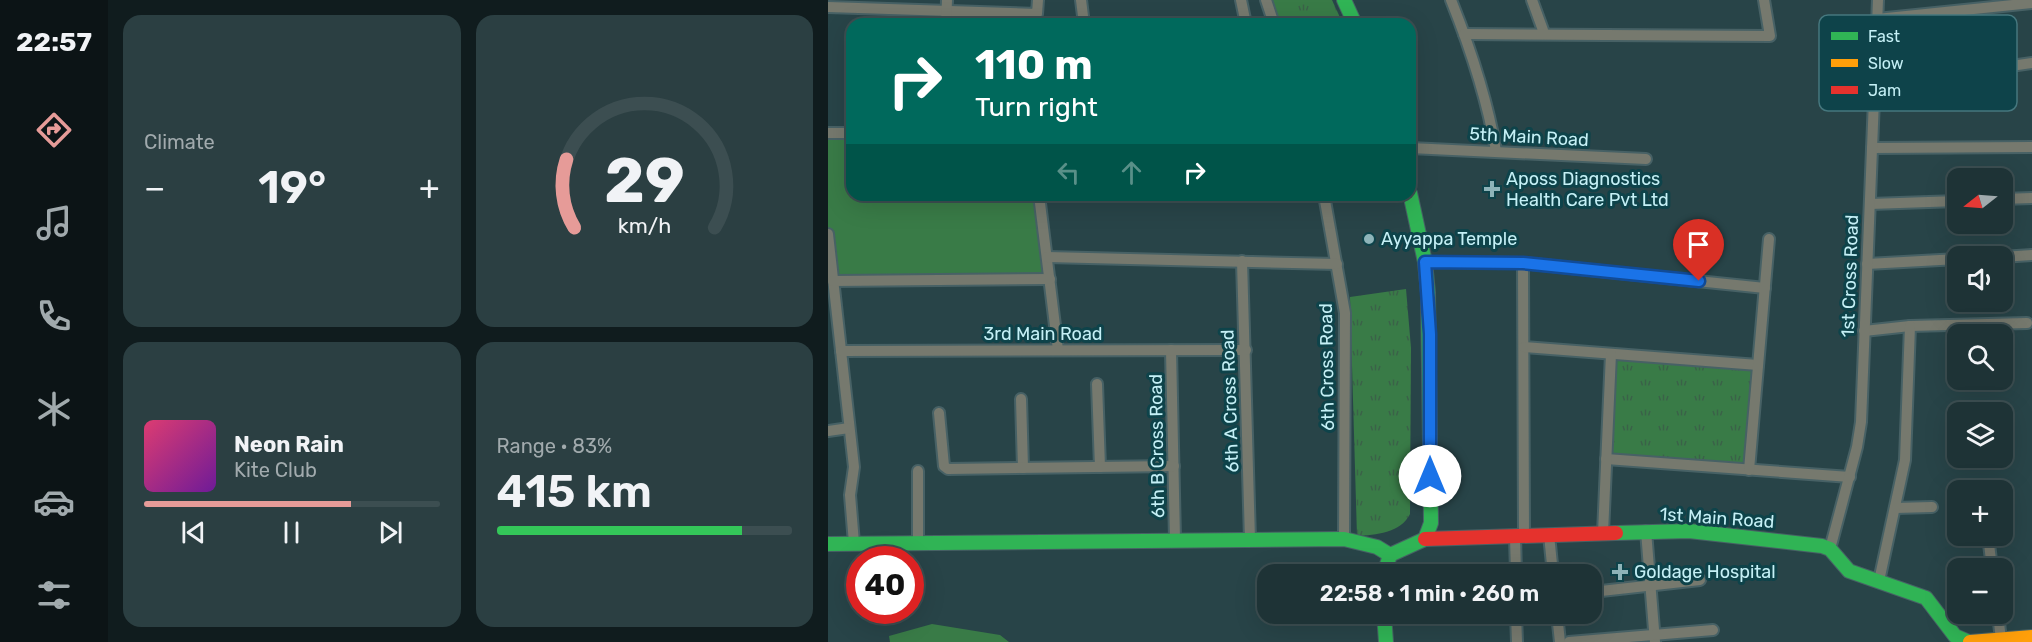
<!DOCTYPE html>
<meta charset="utf-8">
<style>
:root{--surface:#1e3336;--page:#2b3f42;--text:#f1f3f6;--muted:#a1aaad;--line:#3c4e51;--accent:#e69b98}
body{margin:0;font-family:Rubik,sans-serif;background:var(--page);color:var(--text);height:100vh;display:flex;flex-direction:column;font-size:22px;white-space:nowrap}
*{box-sizing:border-box;margin:0}
p{font-size:20px;color:var(--muted)}
.icon{flex:none;width:33px;height:33px;fill:none;stroke:currentColor;stroke-width:2;stroke-linecap:round;stroke-linejoin:round}
.map{position:relative;flex:1;overflow:hidden}
.side{display:flex;flex-direction:column;gap:15px;padding:15px;background:#101c1e;width:720px}
.side>*{flex:none}
.hud{position:absolute;left:18px;top:18px;width:570px;height:183px;border-radius:18px;box-shadow:0 6px 24px #0002,0 0 0 2px var(--line);background:#00695c;color:#fff;overflow:hidden}
.needle{width:39px;rotate:253deg}
.tools{position:absolute;left:1119px;top:168px;display:grid;gap:12px}
.tools a{display:grid;place-items:center;width:66px;height:66px;border-radius:12px;background:var(--surface);box-shadow:0 6px 24px #0002,0 0 0 2px var(--line);font-size:30px}
.speed{position:absolute;left:18px;top:546px;display:flex;gap:12px;font-size:30px;font-weight:700;text-align:center}
.speed>*{display:grid;place-content:center;width:78px;height:78px;border-radius:50%;background:var(--surface);box-shadow:0 6px 24px #0002,0 0 0 2px var(--line);line-height:1}
.speed .limit{border:9px solid #d22;background:#fff;color:#111}
.pin{position:absolute;display:grid;place-items:center;width:51px;height:51px;color:#fff;margin:-62px -26px;border-radius:50% 50% 50% 0;rotate:-45deg;box-shadow:0 0 6px #0007}
.pin .icon{rotate:45deg}
.me{position:absolute;width:66px;margin:-33px;rotate:0deg;stroke-linejoin:round;filter:drop-shadow(0 0 4px #0008)}
.turn{display:flex;align-items:center;gap:21px;height:126px;padding:0 30px;font-size:27px}
.turn .icon{width:78px;height:78px;stroke-width:2.5}
.turn b{display:block;font-size:42px;line-height:51px}
.lanes{display:flex;align-items:center;height:57px;padding:0 30px;background:#0003;justify-content:center;gap:30px;direction:ltr}
.lanes .off{opacity:.35}
.big{font-size:45px;font-weight:600;line-height:1.1}
.side .card{flex:1;display:flex;flex-direction:column;justify-content:center;gap:9px;min-width:0;padding:0 21px;border-radius:18px;background:var(--page)}
.side .dial{align-items:center;gap:0}
.dial svg{height:156px;overflow:visible;fill:none;stroke:var(--line);stroke-width:7;stroke-linecap:round;text-anchor:middle}
.dial text{fill:var(--text);stroke:none}
.song{display:flex;align-items:center;gap:18px}
.cover{width:72px;height:72px;border-radius:9px;background:linear-gradient(135deg,hsl(340 70% 55%),hsl(280 70% 35%))}
.played{height:6px;border-radius:3px;background:linear-gradient(90deg,var(--accent) 70%,var(--line) 70%)}
.keys{display:flex;justify-content:space-around;direction:ltr}
.heat{display:flex;justify-content:space-between;align-items:center;font-size:33px;direction:ltr}
.charge{height:9px;border-radius:4px;background:linear-gradient(90deg,#34c759 83%,var(--line) 0)}
.side .tiles{flex:1;display:grid;gap:15px;grid-template-columns:repeat(2,1fr)}
.trip{position:absolute;left:429px;top:564px;width:345px;height:60px;border-radius:18px;background:var(--surface);box-shadow:0 6px 24px #0002,0 0 0 2px var(--line);font-weight:600;line-height:60px;text-align:center}
main{display:flex;flex:1;min-height:0}
.menu{display:flex;flex-direction:column;width:108px;justify-content:space-around;align-items:center;background:#0c1416;color:var(--muted)}
.menu .icon{width:42px;height:42px}
.menu .active{color:var(--accent)}
.menu b{font-size:27px;color:var(--text)}
.map>svg:first-child{display:block}
.grass{fill:url(#grass-tufts)}
.pitch{fill:#397b47}
.lines{fill:none;stroke-linecap:round;stroke-linejoin:round}
.street-casing{stroke:#476165;stroke-width:14}
.fast-casing{stroke:#476165;stroke-width:16}
.slow-casing{stroke:#476165;stroke-width:16}
.jam-casing{stroke:#476165;stroke-width:16}
.street{stroke:#76796e;stroke-width:10}
.fast{stroke:#30b455;stroke-width:14}
.slow{stroke:#ff9f0a;stroke-width:14}
.jam{stroke:#e5322d;stroke-width:14}
.route-casing{stroke:#114b97;stroke-width:15}
.route{stroke:#1a73e8;stroke-width:10}
.poi-dot{fill:#8eb4b9;stroke:#0e434a;stroke-width:2}
.labels{text-anchor:middle;dominant-baseline:central;stroke-width:6;stroke-linejoin:round;paint-order:stroke}
.street-label{font-size:18px;fill:#c5f0f6;stroke:#0e434a}
.poi-label{font-size:18px;fill:#c5f0f6;stroke:#0e434a;text-anchor:start}
.key{fill:#0e434a;stroke:#45777e;stroke-width:1.5}
.key-label{font-size:16px;fill:#c5f0f6}
</style>
<main>
<nav class="menu">
<b>22:57</b>
<svg class="icon active" aria-label="directions" viewBox="0 0 24 24"><path d="M12 3l9 9-9 9-9-9zM9 14v-3h6M13 9l2 2-2 2"/></svg>
<svg class="icon" aria-label="music" viewBox="0 0 24 24"><path d="M9 18V5l10-2v13"/><circle cx="6" cy="18" r="3"/><circle cx="16" cy="16" r="3"/></svg>
<svg class="icon" aria-label="phone" viewBox="0 0 24 24"><path d="M5 4h4l2 5-3 2q2 4 5 5l2-3 5 2v4C11 20 4 13 5 4z"/></svg>
<svg class="icon" aria-label="climate" viewBox="0 0 24 24"><path d="M12 3v18M4 7l16 10M4 17L20 7"/></svg>
<svg class="icon" aria-label="car" viewBox="0 0 24 24"><path d="M5 17H2v-5l4-1 3-4h7l3 4 3 1v5h-3M9 17h6M6 11h13"/><circle cx="7" cy="17" r="2"/><circle cx="17" cy="17" r="2"/></svg>
<svg class="icon" aria-label="filters" viewBox="0 0 24 24"><path d="M4 7h16M4 17h16"/><circle cx="9" cy="7" r="2"/><circle cx="15" cy="17" r="2"/></svg>
</nav>
<section class="side">
<div class="tiles">
<div class="card"><p>Climate</p>
<div class="heat"><a>−</a><b class="big">19°</b><a>+</a></div>
</div>
<div class="card dial"><svg viewBox="0 0 100 80">
<path d="M14 69A42 42 0 1 1 86 69"/>
<path d="M14 69A42 42 0 0 1 10 34" stroke="#e69b98"/>
<text x="50" y="56" font-size="32" font-weight="700">29</text>
<text x="50" y="72" font-size="11">km/h</text>
</svg></div>
<div class="card">
<div class="song"><i class="cover"></i><div><b>Neon Rain</b><p>Kite Club</p></div></div>
<div class="played"></div>
<div class="keys"><svg class="icon" aria-label="previous" viewBox="0 0 24 24"><path d="M18 5L8 12l10 7zM5 5v14"/></svg><svg class="icon" aria-label="pause" viewBox="0 0 24 24"><path d="M8 5v14M16 5v14"/></svg><svg class="icon" aria-label="next" viewBox="0 0 24 24"><path d="M6 5l10 7-10 7zM19 5v14"/></svg></div>
</div>
<div class="card"><p>Range · 83%</p><b class="big">415 km</b><div class="charge"></div></div>
</div>
</section>
<div class="map">
<svg width="1204" height="642" viewBox="0 0 1204 642">
<defs>
<pattern id="grass-tufts" width="24" height="20" patternUnits="userSpaceOnUse" patternTransform="scale(1.5)"><rect width="24" height="20" fill="#397b47"/><path d="M3 7l-1-3M5 7V3M7 7l1-3M15 17l-1-3M17 17v-4M19 17l1-3" fill="none" stroke="#3a6248"/></pattern>
</defs>
<rect width="100%" height="100%" fill="#284448"/>
<!-- grass -->
<g class="grass">
<path d="M 443,0 L 504,0 L 515,24 L 451,24 Z"/>
<path d="M 578,289 L 583,348 L 582,514 C 573,533 547,535 529,536 L 522,297 Z"/>
<path d="M 783,354 L 930,365 L 921,470 L 778,459 Z"/>
</g>
<!-- pitch -->
<g class="pitch">
<path d="M 0,133 L 24,133 L 24,195 L 211,195 L 222,279 L 5,281 L 0,234 Z"/>
<path d="M 104,624 L 172,635 L 181,642 L 62,642 L 61,636 Z"/>
</g>
<g class="lines">
<!-- street casing -->
<g class="street-casing">
<g id="street">
<path d="M 253,0 L 256,24"/>
<path d="M 413,0 L 418,24"/>
<path d="M 438,0 L 446,24"/>
<path d="M 623,0 C 643,50 659,98 668,151"/>
<path d="M 704,0 L 716,33"/>
<path d="M 0,7 L 209,14 L 210,0"/>
<path d="M 1049,19 L 1204,3"/>
<path d="M 118,24 L 119,0"/>
<path d="M 636,34 L 942,36 L 936,0"/>
<path d="M 1046,86 L 1204,63"/>
<path d="M 0,133 L 24,133"/>
<path d="M 582,148 L 818,159"/>
<path d="M 1044,148 L 1204,147"/>
<path d="M 211,195 L 230,350"/>
<path d="M 496,195 L 517,313 L 516,539"/>
<path d="M 1174,199 L 1204,198"/>
<path d="M 1042,204 L 1130,201"/>
<path d="M 0,234 L 26,467 L 22,495 L 26,543"/>
<path d="M 219,257 L 509,264"/>
<path d="M 1174,257 L 1204,255"/>
<path d="M 414,261 L 422,540"/>
<path d="M 597,262 L 695,263 L 937,288"/>
<path d="M 695,263 L 696,536"/>
<path d="M 1039,264 L 1130,259"/>
<path d="M 5,281 L 222,279"/>
<path d="M 1036,331 L 1082,326 L 1199,323"/>
<path d="M 696,347 L 930,365"/>
<path d="M 343,350 L 347,540"/>
<path d="M 13,351 L 418,350"/>
<path d="M 269,384 L 272,467"/>
<path d="M 193,399 L 195,468"/>
<path d="M 111,413 L 116,466 L 120,469 L 346,466"/>
<path d="M 0,431 L 21,428"/>
<path d="M 778,459 L 1022,477"/>
<path d="M 921,470 L 941,239"/>
<path d="M 90,471 L 90,541"/>
<path d="M 1067,508 L 1104,507"/>
<path d="M 818,531 L 827,642"/>
<path d="M 775,533 L 783,354"/>
<path d="M 721,535 L 725,574"/>
<path d="M 687,536 L 688,574"/>
<path d="M 1160,536 L 1164,568"/>
<path d="M 1002,549 L 1029,447 L 1033,422 L 1050,0"/>
<path d="M 1051,581 L 1077,460 L 1082,326"/>
<path d="M 764,592 L 872,580"/>
<path d="M 688,614 L 689,642"/>
<path d="M 729,614 L 732,642"/>
<path d="M 1170,614 L 1173,640"/>
<path d="M 741,642 L 885,630"/>
</g>
</g>
<!-- fast casing -->
<g class="fast-casing">
<g id="fast">
<path d="M 516,0 L 527,24"/>
<path d="M 788,533 L 861,531 L 994,546 L 1002,549 L 1021,571 L 1098,598 L 1127,636 L 1141,642"/>
<path d="M 0,544 L 516,539 L 549,547 L 562,555"/>
<path d="M 556,574 L 562,555 L 597,539 L 603,523 L 600,293 L 597,262 L 582,193"/>
<path d="M 556,614 L 558,642"/>
</g>
</g>
<!-- slow casing -->
<g class="slow-casing">
<path id="slow" d="M 1142,642 L 1204,637"/>
</g>
<!-- jam casing -->
<g class="jam-casing">
<path id="jam" d="M 597,539 L 788,533"/>
</g>
<!-- street -->
<use href="#street" class="street"/>
<!-- fast -->
<use href="#fast" class="fast"/>
<!-- slow -->
<use href="#slow" class="slow"/>
<!-- jam -->
<use href="#jam" class="jam"/>
</g>
<g class="lines">
<!-- route casing -->
<g class="route-casing">
<path id="route" d="M 602,476 L 602,334 L 597,262 L 695,263 L 871,281"/>
</g>
<!-- route -->
<use href="#route" class="route"/>
</g>
<!-- markers -->
<g class="poi-dot">
<path d="M661 180h6v6h6v6h-6v6h-6v-6h-6v-6h6z"/>
<circle cx="541" cy="239" r="6"/>
<path d="M789 563h6v6h6v6h-6v6h-6v-6h-6v-6h6z"/>
</g>
<g class="labels">
<!-- street labels -->
<g class="street-label">
<text transform="translate(701 137) rotate(3)">5th Main Road</text>
<text transform="translate(1022 276) rotate(-88)">1st Cross Road</text>
<text x="215" y="334">3rd Main Road</text>
<text transform="translate(499 367) rotate(-91)">6th Cross Road</text>
<text transform="translate(402 401) rotate(-92)">6th A Cross Road</text>
<text transform="translate(329 446) rotate(-91)">6th B Cross Road</text>
<text transform="translate(889 518) rotate(4)">1st Main Road</text>
</g>
<!-- poi labels -->
<g class="poi-label">
<text x="678" y="179">Aposs Diagnostics<tspan x="678" dy="21">Health Care Pvt Ltd</tspan></text>
<text x="553" y="239">Ayyappa Temple</text>
<text x="806" y="572">Goldage Hospital</text>
</g>
</g>
<!-- legend -->
<rect x="991" y="15" width="198" height="96" rx="9" class="key"/>
<rect x="1003" y="32" width="27" height="8" fill="#30b455"/>
<rect x="1003" y="59" width="27" height="8" fill="#ff9f0a"/>
<rect x="1003" y="86" width="27" height="8" fill="#e5322d"/>
<g class="key-label">
<text x="1040" y="42">Fast</text>
<text x="1040" y="69">Slow</text>
<text x="1040" y="96">Jam</text>
</g>
</svg>
<div class="tools">
<a><svg class="needle" viewBox="-14 -14 28 28"><path d="M0-13l5 13h-10z" fill="#e53935"/><path d="M0 13l5-13h-10z" fill="#a1aaad"/></svg></a>
<a><svg class="icon" aria-label="sound" viewBox="0 0 24 24"><path d="M4 9h4l5-4v14l-5-4H4zM17 9q2 3 0 6"/></svg></a>
<a><svg class="icon" aria-label="search" viewBox="0 0 24 24"><circle cx="10" cy="10" r="6"/><path d="M15 15l6 6"/></svg></a>
<a><svg class="icon" aria-label="layers" viewBox="0 0 24 24"><path d="M12 4l9 5-9 5-9-5zM3 14l9 5 9-5"/></svg></a>
<a>+</a>
<a>−</a>
</div>
<div class="speed"><div class="limit">40</div></div>
<div class="pin" style="left:871px;top:281px;background:#d93025"><svg class="icon" aria-label="arrive" viewBox="0 0 24 24"><path d="M6 21V4h12l-3 4 3 4H6"/></svg></div>
<svg class="me" style="left:602px;top:476px" viewBox="-20 -20 40 40"><circle r="19" fill="#fff"/><path d="M0-13L10 11 0 6-10 11z" fill="#1a73e8"/></svg>
<div class="trip">22:58 · 1 min · 260 m</div>
<div class="hud">
<div class="turn"><svg class="icon" aria-label="right" viewBox="0 0 24 24"><path d="M7 20v-9h11M14 6l5 5-5 5"/></svg><div><b>110 m</b>Turn right</div></div>
<div class="lanes"><svg class="icon off" aria-label="left" viewBox="0 0 24 24"><path d="M17 20v-9H6M10 6l-5 5 5 5"/></svg><svg class="icon off" aria-label="ahead" viewBox="0 0 24 24"><path d="M12 20V5M6 11l6-6 6 6"/></svg><svg class="icon" aria-label="right" viewBox="0 0 24 24"><path d="M7 20v-9h11M14 6l5 5-5 5"/></svg></div>
</div>
</div>
</main>
